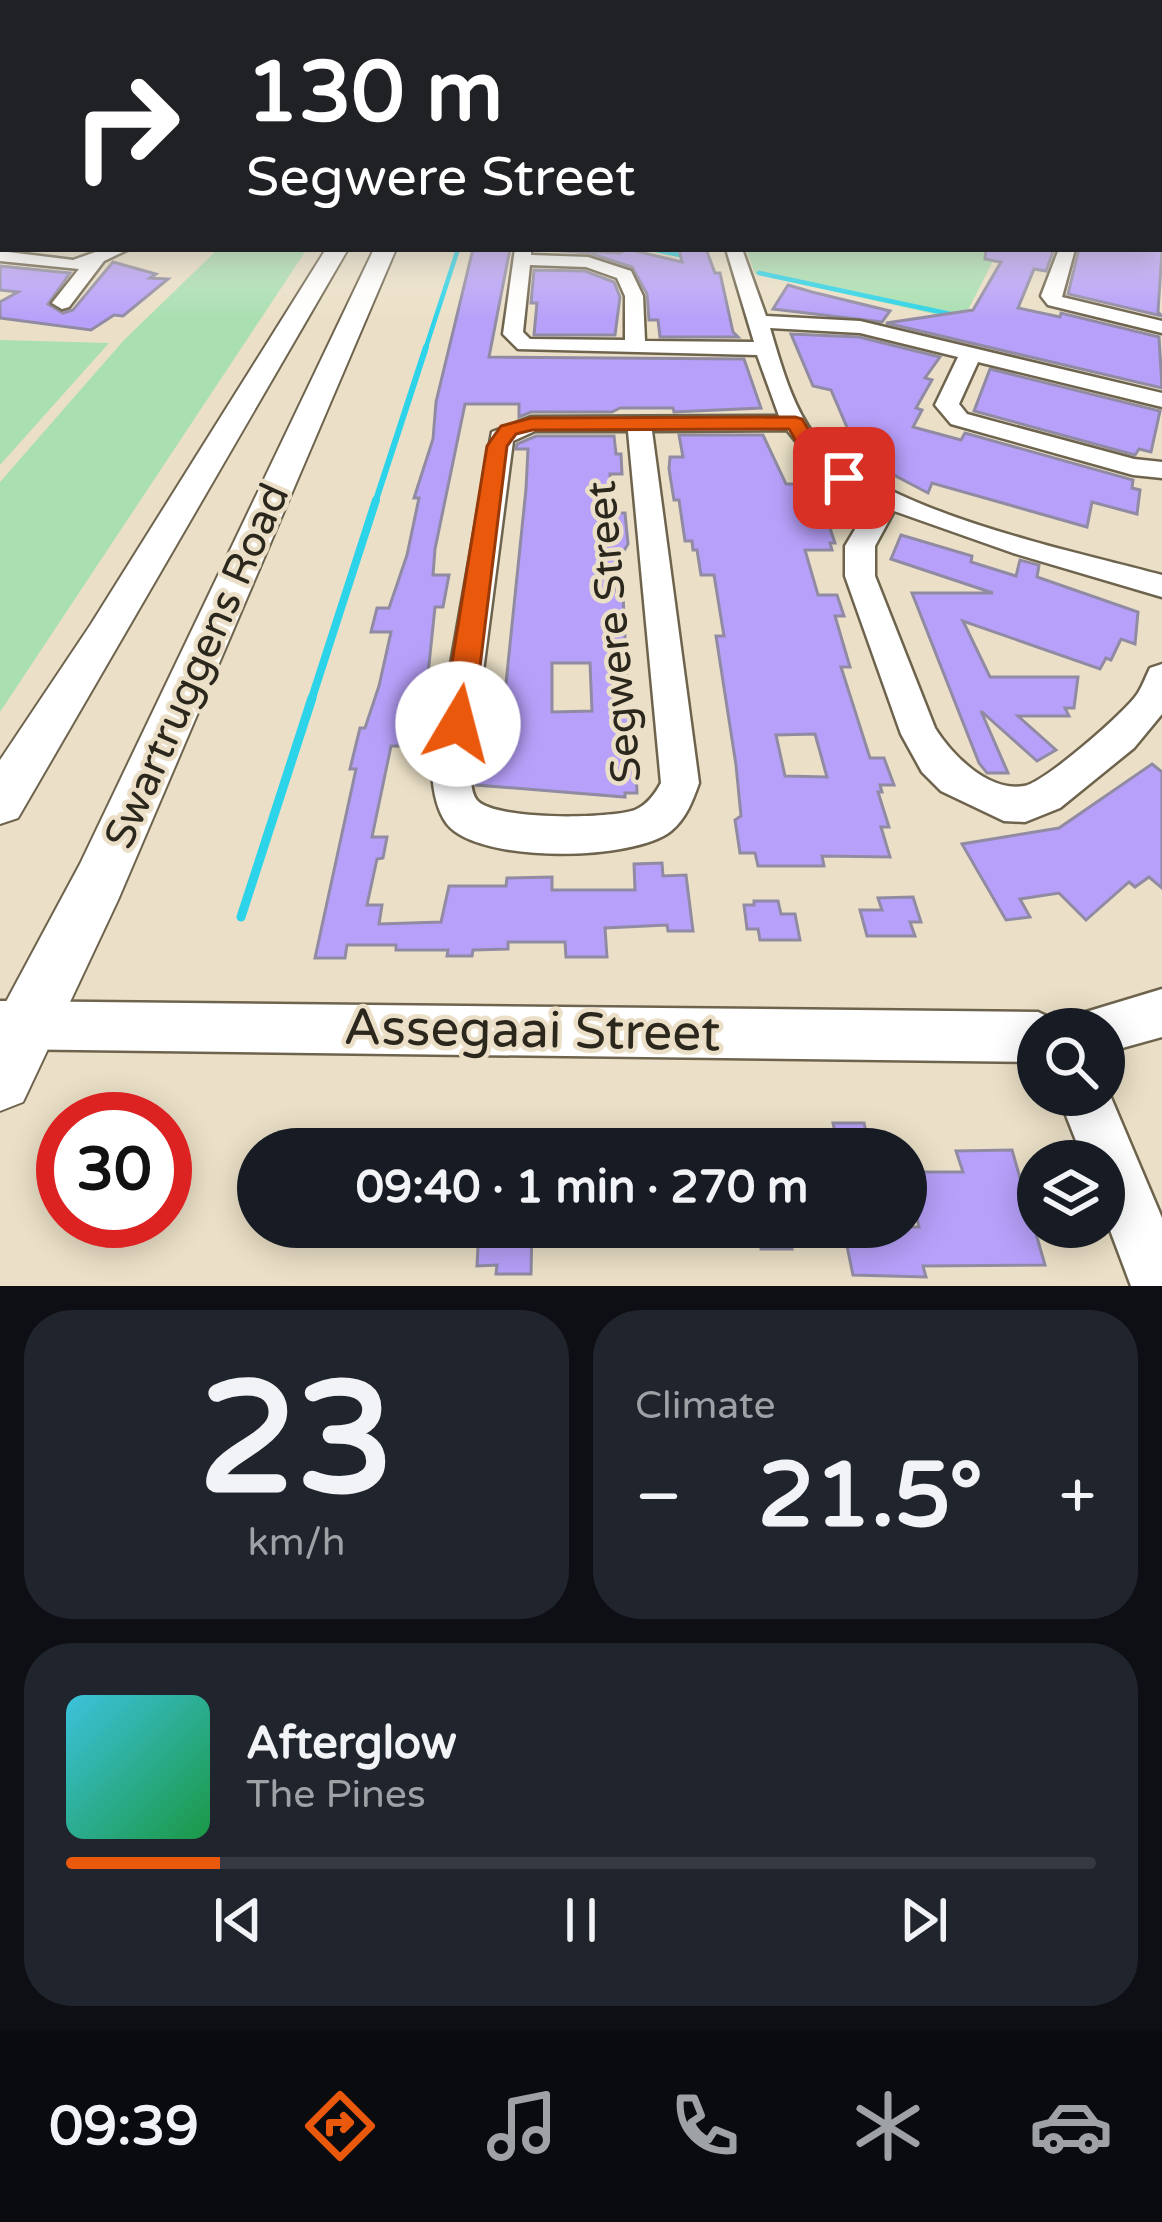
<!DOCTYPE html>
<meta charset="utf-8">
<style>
:root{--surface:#171b24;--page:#20242c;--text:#f1f3f6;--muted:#9ea1a6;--line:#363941;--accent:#ea580c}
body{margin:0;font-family:"Varela Round",sans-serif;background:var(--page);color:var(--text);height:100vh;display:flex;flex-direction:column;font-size:45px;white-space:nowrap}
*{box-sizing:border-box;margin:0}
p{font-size:39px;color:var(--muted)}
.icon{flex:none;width:66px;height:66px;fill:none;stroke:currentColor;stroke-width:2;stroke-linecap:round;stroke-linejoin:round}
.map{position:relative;height:1286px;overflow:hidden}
.panel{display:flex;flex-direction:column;gap:24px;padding:24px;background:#0d0f14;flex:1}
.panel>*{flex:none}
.top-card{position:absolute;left:0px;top:0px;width:1164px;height:252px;box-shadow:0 6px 30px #0003;background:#202124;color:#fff;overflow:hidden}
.fabs{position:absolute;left:1017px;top:1008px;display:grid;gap:24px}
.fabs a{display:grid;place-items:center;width:108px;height:108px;border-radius:50%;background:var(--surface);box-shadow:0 6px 30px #0003;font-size:60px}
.speed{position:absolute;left:36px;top:1092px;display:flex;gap:24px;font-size:60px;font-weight:700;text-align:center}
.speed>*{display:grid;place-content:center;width:156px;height:156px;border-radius:50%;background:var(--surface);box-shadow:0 6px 30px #0003;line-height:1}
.speed .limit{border:18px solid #d22;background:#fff;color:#111}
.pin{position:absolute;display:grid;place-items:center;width:102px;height:102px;color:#fff;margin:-51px;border-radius:24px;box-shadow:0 6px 18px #0006}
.me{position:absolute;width:132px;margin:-66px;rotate:8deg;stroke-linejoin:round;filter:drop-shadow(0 0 9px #0008)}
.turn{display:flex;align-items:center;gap:42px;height:252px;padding:0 48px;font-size:54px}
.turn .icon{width:156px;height:156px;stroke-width:2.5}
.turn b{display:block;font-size:84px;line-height:102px}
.big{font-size:90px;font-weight:800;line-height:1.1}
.panel .card{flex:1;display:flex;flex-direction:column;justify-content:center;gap:18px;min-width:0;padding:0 42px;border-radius:48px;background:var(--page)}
.panel .dial{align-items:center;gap:0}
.dial b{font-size:156px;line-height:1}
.song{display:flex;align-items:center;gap:36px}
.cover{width:144px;height:144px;border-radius:18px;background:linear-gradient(135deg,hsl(190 70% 55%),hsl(140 70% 35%))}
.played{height:12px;border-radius:6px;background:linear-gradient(90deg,var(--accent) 15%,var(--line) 15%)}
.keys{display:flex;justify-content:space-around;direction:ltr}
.heat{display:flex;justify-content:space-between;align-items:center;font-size:66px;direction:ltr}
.panel .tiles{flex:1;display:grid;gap:24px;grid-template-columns:1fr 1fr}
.card:last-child{grid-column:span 2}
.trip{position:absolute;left:237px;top:1128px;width:690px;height:120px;border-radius:60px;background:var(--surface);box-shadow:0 6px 30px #0003;font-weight:800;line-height:120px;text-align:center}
.tab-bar{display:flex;height:192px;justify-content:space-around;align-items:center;background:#090b0e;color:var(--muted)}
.tab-bar .icon{width:84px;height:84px}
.tab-bar .current{color:var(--accent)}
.tab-bar b{font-size:54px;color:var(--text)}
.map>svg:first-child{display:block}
.green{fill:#aadfb2}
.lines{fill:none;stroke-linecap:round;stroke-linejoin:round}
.stream-far3{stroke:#2dd3e8;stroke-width:4.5}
.stream-far2{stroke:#2dd3e8;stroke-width:6}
.stream-far1{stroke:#2dd3e8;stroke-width:8}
.stream{stroke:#2dd3e8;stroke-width:9}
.building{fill:#b7a0fa;stroke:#908ba3;stroke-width:3;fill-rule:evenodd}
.minor-casing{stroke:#6e644e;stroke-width:5}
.major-casing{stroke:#6e644e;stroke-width:4}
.minor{fill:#fff;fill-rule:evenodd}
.major{fill:#fff;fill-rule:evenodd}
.route{fill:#ea580c;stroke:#983908;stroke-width:3}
.labels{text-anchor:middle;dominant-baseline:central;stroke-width:9;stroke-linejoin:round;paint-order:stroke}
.street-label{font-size:42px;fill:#2b271d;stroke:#ebe0c7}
.near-street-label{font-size:51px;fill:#2b271d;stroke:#ebe0c7}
</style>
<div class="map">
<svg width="1162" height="1286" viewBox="0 0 1162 1286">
<rect width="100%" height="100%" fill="#ebe0c7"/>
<!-- green -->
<g class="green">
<path d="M 218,249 L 307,249 L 0,712 L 0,482 L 124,340 Z"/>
<path d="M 746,249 L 999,249 L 966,314 L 1162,356 L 1162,365 L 755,274 Z"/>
<path d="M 0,340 L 109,343 L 0,465 Z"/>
</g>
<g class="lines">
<!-- stream-far3 -->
<g class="stream-far3">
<path d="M 651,249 L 689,257"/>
<path d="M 759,273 L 955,315"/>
<path d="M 425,350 L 458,249"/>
</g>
<!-- stream-far2 -->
<path class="stream-far2" d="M 375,503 L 426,347"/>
<!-- stream-far1 -->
<path class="stream-far1" d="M 311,701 L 376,500"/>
<!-- stream -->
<path class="stream" d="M 241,917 L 312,698"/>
</g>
<!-- building -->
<g class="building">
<path d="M 473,249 L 510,249 L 489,357 L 744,359 L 761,408 L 674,412 L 673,408 L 620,408 L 612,412 L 531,412 L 519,417 L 519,404 L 465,404 L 435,549 L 433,575 L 449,575 L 443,607 L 435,607 L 423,722 L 409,723 L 405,746 L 391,746 L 372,837 L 387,837 L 383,858 L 377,859 L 367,905 L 382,905 L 379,924 L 441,922 L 449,886 L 506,886 L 507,878 L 552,877 L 552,890 L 635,890 L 634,864 L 662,863 L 663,876 L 686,875 L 693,931 L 668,931 L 667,925 L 605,928 L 607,957 L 566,957 L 565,942 L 508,942 L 508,949 L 473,950 L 472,956 L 447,956 L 448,950 L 396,950 L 396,945 L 347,945 L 345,958 L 315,958 L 356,769 L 350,769 L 360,728 L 365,728 L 379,686 L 391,632 L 371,632 L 377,608 L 389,608 L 407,555 L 419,498 L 414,498 L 433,439 L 436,402 Z"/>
<path d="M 536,249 L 620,253 L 627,249 L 682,262 L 679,249 L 706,249 L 715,273 L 720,273 L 733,332 L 738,337 L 660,337 L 658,320 L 649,320 L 647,294 L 632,267 L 589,253 Z"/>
<path d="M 986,249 L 1054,249 L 1046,271 L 1034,269 L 1018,308 L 1060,317 L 1061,313 L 1159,337 L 1162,388 L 886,323 L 973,310 L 1001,262 L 985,259 Z"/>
<path d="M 1079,249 L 1162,250 L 1158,312 L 1162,316 L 1068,294 Z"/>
<path d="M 113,262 L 156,274 L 150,278 L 168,279 L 123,316 L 114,315 L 91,330 L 0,318 L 0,302 L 18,292 L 0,290 L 0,266 L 70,273 L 48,304 L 63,313 L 73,310 Z"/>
<path d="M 534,270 L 585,271 L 614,282 L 620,297 L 615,335 L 534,335 L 537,303 L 531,303 Z"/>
<path d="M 788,285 L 812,292 L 890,311 L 882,322 L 773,309 Z"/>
<path d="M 791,334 L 859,337 L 940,357 L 925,378 L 932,380 L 916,408 L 922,410 L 913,427 L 961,440 L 965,433 L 1133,480 L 1132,488 L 1140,490 L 1137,514 L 1092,502 L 1087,527 L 932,483 L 928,493 L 888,472 L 880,475 L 818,431 L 849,432 L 831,390 L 813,386 Z"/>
<path d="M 990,369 L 1160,411 L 1151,452 L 1139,449 L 1135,455 L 974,411 Z"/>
<path d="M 679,435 L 763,435 L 786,484 L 815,484 L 835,543 L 830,543 L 832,550 L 805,550 L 818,595 L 837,595 L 844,616 L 835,616 L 850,667 L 841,667 L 870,758 L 884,758 L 894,785 L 880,785 L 882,792 L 878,792 L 889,827 L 881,827 L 890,857 L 822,856 L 824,866 L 758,866 L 755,853 L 740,853 L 735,820 L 741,816 L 736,765 L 716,636 L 724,636 L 714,575 L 701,575 L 697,550 L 693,550 L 692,541 L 685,541 L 679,500 L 674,500 L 669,469 L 670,457 L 683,457 ZM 815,734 L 827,777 L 785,776 L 776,735 Z"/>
<path d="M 536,436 L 614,436 L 616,454 L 621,454 L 622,474 L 610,474 L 613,513 L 625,513 L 628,544 L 622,554 L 615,554 L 617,595 L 623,595 L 631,765 L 636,765 L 637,793 L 625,793 L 625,797 L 476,785 L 476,761 L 498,761 L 526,489 L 528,449 L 516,449 L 517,444 ZM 552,663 L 590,663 L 592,711 L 552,712 Z"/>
<path d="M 901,535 L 972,556 L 971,562 L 1016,576 L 1020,560 L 1039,565 L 1037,577 L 1138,612 L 1135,644 L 1121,639 L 1111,660 L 1106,658 L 1100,669 L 963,621 L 990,677 L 1078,677 L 1074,708 L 1065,708 L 1069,716 L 1018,716 L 1056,750 L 1037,761 L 981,711 L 1008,773 L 987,773 L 979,763 L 912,593 L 993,593 L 891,559 Z"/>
<path d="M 1152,764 L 1162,772 L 1162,888 L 1149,877 L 1135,887 L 1129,882 L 1086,920 L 1059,893 L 1020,899 L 1030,917 L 1006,920 L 962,844 L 1059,828 Z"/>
<path d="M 913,897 L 921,922 L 910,922 L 915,936 L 867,936 L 860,910 L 882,910 L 878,898 Z"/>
<path d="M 754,901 L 778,901 L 781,914 L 795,914 L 800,940 L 760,940 L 758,929 L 747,929 L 744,905 L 754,905 Z"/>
<path d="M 833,1123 L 864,1123 L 870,1149 L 839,1149 Z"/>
<path d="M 1012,1150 L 1045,1265 L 923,1266 L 926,1277 L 853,1275 L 843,1227 L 919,1227 L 906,1172 L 963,1172 L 956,1151 Z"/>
<path d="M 479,1227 L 532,1227 L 531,1274 L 496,1274 L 497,1265 L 477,1266 Z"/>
<path d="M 758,1227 L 788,1227 L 792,1249 L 761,1249 Z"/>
</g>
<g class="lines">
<!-- minor casing -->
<g class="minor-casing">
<g id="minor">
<rect x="1161" y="140" width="1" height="8"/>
<rect x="1161" y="173" width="1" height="9"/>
<path d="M 0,176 L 3,176 L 0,185 Z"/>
<path d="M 1161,199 L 1162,200 L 1162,210 L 1161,209 Z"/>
<rect x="1161" y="235" width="1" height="10"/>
<path d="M 104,249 L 129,249 L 104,261 L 69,307 L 62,309 L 52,303 L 79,269 L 0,261 L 0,251 L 73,260 Z"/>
<path d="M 515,249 L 531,249 L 531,255 L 588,257 L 631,271 L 643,296 L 645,341 L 754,342 L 726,249 L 742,249 L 766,316 L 860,321 L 1162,393 L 1162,407 L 978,362 L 959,404 L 967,414 L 1134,459 L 1162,462 L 1162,478 L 1133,475 L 951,424 L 935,405 L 958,357 L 860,333 L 770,328 C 780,361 792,407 815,436 C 875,511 1070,550 1162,575 L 1162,597 L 1013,553 L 894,511 L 875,546 L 875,576 L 935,728 C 952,755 988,792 1024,786 C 1044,783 1126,712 1138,693 C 1143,685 1146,676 1150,668 L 1162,664 L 1162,714 L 1134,748 L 1060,808 L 1025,822 L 1004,821 L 941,791 L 922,772 L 901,734 L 845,576 L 845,546 L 872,501 L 818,469 L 787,430 L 652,431 L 699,783 C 693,800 686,819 671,831 C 634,861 479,864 447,824 C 436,809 433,789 432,771 L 492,432 L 531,417 L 779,416 L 757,355 L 518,349 L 503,334 ZM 530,265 L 586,267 L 617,278 L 625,296 L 625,340 L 530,339 L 523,332 ZM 535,431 L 628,431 L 661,783 C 655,794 647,805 635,810 C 610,819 491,821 476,799 C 471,792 471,779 470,771 L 513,441 Z"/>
<path d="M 1059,249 L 1075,249 L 1062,297 L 1162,321 L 1162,333 L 1048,305 L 1041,296 Z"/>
<path d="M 1162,989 L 1162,1037 L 1104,1053 L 1104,1029 L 1079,1029 L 1086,1012 Z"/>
<path d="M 0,1001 L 1038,1012 L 1055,1020 L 1059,1029 L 1038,1029 L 1038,1062 L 0,1049 Z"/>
<path d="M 1104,1081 L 1162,1218 L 1162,1286 L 1131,1286 L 1104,1214 L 1104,1161 L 1084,1161 L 1058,1095 L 1104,1095 Z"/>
</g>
</g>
<!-- major casing -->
<g class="major-casing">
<g id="major">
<path d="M 326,249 L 348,249 L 18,818 L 0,824 L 0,760 L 91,624 Z"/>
<path d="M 374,249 L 396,249 L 118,900 L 23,1102 L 0,1111 L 0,1013 L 80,864 Z"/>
</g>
</g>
<!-- minor -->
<use href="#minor" class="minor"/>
<!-- major -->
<use href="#major" class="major"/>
</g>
<!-- sky -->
<linearGradient id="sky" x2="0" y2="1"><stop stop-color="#5dc0e8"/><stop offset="0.44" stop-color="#f6f1e6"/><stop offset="1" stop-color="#f6f1e6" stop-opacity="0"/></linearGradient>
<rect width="1162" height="320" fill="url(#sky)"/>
<!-- route -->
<path class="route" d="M 795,417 L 802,419 L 820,448 L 851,474 L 851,483 L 836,483 L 805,456 L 789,429 L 532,430 L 516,434 L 507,446 L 473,724 L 468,733 L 447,733 L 442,724 L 487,446 L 501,426 L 531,418 Z"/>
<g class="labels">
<!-- street labels -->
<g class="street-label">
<text transform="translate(614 632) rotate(-95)">Segwere Street</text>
<text transform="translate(197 666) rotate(-66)">Swartruggens Road</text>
</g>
<!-- near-street labels -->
<g class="near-street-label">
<text transform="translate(532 1031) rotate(1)">Assegaai Street</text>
</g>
</g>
</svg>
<div class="fabs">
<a><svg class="icon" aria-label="search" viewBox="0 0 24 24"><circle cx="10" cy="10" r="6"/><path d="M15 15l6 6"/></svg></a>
<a><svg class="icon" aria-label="layers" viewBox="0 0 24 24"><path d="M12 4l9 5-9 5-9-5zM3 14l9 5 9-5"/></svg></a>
</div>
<div class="speed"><div class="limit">30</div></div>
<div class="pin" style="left:844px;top:478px;background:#d93025"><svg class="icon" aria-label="arrive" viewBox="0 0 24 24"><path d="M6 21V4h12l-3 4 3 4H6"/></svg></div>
<svg class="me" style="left:458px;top:724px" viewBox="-20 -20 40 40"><circle r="19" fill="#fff"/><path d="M0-13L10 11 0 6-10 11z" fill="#ea580c"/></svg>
<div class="trip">09:40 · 1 min · 270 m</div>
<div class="top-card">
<div class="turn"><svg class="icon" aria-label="right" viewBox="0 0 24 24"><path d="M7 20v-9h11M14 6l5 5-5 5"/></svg><div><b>130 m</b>Segwere Street</div></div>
</div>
</div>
<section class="panel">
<div class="tiles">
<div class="card dial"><b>23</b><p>km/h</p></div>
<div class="card"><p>Climate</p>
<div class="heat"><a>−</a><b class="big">21.5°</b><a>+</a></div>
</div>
<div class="card">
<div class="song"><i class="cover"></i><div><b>Afterglow</b><p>The Pines</p></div></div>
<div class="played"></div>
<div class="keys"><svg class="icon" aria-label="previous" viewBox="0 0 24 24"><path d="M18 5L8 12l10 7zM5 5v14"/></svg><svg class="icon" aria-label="pause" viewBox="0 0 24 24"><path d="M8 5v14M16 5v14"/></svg><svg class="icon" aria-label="next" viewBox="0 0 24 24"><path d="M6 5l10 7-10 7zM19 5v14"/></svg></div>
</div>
</div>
</section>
<nav class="tab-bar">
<b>09:39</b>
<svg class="icon current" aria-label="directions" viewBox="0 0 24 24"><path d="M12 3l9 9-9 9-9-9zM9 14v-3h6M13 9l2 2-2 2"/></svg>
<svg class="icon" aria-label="music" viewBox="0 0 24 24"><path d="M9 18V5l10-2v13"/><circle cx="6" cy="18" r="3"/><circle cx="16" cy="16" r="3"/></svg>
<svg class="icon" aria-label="phone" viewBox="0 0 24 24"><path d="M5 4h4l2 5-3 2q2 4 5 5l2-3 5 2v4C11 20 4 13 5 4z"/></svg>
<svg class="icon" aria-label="climate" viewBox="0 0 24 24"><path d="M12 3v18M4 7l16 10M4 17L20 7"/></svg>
<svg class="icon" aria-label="car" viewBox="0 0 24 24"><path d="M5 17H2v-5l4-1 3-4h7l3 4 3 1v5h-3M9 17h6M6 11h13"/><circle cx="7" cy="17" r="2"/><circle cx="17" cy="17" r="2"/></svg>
</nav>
